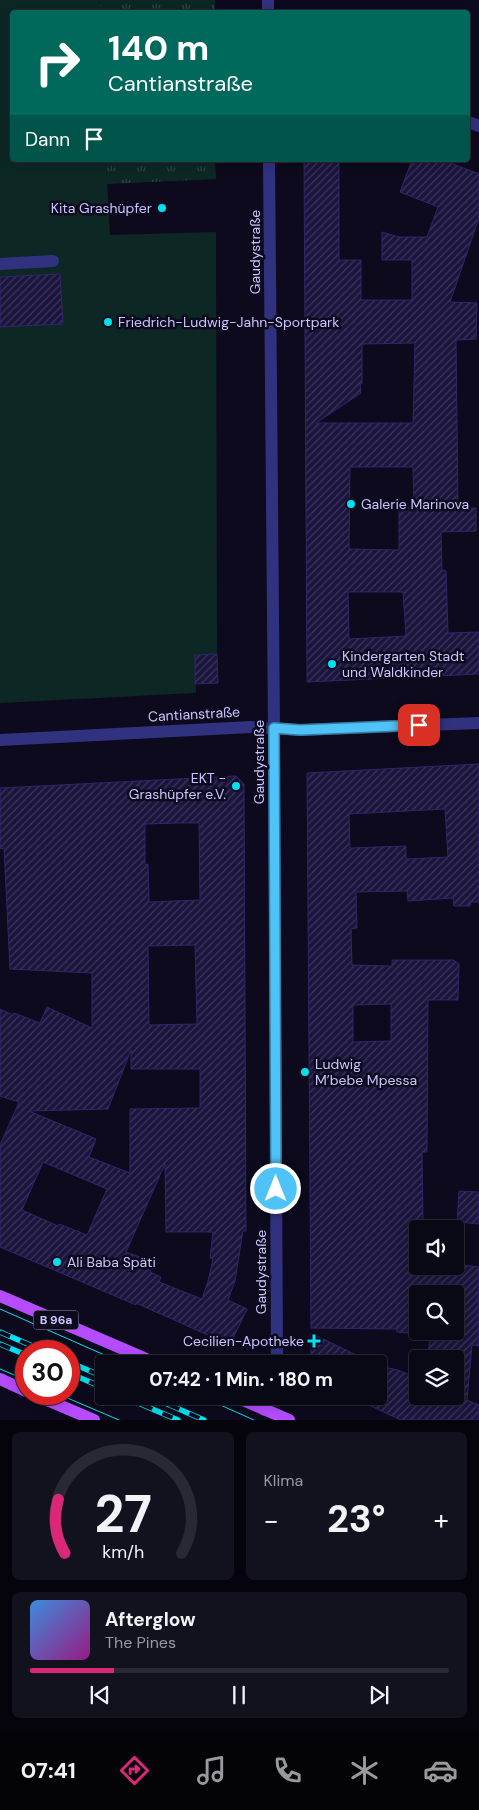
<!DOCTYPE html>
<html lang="de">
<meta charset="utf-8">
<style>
:root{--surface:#090815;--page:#12111e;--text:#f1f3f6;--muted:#999aa0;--line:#292934;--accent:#db2777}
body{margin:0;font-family:"DM Sans",sans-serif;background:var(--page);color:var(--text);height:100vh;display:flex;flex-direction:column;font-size:19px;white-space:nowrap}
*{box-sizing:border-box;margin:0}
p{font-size:16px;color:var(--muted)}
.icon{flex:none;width:28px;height:28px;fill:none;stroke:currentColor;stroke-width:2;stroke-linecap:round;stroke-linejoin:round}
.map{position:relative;height:1420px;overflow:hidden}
.panel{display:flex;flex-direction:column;gap:12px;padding:12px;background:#05040c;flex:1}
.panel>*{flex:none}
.hud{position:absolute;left:10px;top:10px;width:460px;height:152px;border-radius:5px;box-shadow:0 2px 12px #0003,0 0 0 1px var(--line);background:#00695c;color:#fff;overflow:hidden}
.tools{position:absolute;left:409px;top:1220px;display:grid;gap:10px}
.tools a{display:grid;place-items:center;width:55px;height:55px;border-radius:5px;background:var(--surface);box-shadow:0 2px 12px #0003,0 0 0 1px var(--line);font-size:25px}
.speed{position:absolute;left:15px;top:1340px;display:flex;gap:10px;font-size:25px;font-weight:700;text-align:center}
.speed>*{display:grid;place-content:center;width:65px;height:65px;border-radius:50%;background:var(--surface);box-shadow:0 2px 12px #0003,0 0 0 1px var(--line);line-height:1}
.speed .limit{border:8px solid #d22;background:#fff;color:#111}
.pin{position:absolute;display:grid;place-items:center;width:42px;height:42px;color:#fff;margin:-21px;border-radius:10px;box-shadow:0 2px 8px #0006}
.me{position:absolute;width:55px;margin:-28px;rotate:0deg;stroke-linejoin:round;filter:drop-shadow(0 0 4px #0008)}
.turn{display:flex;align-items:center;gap:18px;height:105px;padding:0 15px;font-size:22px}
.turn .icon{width:65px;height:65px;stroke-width:2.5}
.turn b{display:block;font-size:35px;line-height:42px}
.then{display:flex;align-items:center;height:48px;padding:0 15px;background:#0003;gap:10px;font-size:19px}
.big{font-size:38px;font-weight:700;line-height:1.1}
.panel .widget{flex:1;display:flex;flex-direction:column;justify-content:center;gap:8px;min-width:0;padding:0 18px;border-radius:8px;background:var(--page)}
.panel .dial{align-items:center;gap:0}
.dial svg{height:130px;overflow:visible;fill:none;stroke:var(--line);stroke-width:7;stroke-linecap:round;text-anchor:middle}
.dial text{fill:var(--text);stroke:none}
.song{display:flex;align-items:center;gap:15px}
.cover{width:60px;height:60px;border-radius:8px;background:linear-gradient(135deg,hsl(210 70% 55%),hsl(310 70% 35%))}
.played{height:5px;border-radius:2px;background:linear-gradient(90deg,var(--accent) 20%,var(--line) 20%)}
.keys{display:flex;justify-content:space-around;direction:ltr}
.heat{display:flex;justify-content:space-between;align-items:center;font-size:28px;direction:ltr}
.panel .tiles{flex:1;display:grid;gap:12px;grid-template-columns:1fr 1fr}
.widget:last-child{grid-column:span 2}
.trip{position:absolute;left:95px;top:1355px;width:292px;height:50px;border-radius:5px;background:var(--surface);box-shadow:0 2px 12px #0003,0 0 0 1px var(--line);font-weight:700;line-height:50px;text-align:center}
.tab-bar{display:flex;height:80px;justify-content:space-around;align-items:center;background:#040308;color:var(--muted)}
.tab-bar .icon{width:35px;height:35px}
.tab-bar .active{color:var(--accent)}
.tab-bar b{font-size:22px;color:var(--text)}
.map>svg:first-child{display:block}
.park{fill:url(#park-tufts)}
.pitch{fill:#0d2725}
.building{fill:url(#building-hatch);stroke:#30256c;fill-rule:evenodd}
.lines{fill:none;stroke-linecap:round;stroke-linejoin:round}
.minor{stroke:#31327f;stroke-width:12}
.major{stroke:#b54cff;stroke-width:12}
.tram{stroke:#00e2f0;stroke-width:1}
.rail-casing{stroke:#00e2f0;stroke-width:5.5}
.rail{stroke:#0c0a1c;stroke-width:4;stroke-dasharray:11;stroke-linecap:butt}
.route-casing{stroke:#337fa1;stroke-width:12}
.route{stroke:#4fc3f7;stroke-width:9}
.poi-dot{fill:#00e2f0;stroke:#0c0a1c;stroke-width:2}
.labels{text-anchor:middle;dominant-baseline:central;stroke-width:5;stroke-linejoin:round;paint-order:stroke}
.shield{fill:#0c0a1c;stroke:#908dbb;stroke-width:1}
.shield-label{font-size:12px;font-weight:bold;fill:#c9c5ff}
.poi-label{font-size:14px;fill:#c9c5ff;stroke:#0c0a1c;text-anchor:start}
.street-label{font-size:14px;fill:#c9c5ff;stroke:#0c0a1c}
</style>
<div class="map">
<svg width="479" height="1420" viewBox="0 0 479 1420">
<defs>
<pattern id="park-tufts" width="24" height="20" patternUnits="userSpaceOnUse" patternTransform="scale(1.25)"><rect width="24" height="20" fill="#0d2725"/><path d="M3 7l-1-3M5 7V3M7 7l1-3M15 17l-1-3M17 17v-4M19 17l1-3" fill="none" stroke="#2f4546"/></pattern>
<pattern id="building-hatch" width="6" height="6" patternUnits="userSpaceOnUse" patternTransform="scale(1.25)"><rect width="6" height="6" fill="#1b153e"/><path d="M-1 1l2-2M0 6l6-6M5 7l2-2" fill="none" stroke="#3b365b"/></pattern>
</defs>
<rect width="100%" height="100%" fill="#0c0a1c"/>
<!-- park -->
<g class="park">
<path d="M 99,0 L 215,0 L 215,12 L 100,12 Z"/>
<path d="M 106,160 L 215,160 L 216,179 L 107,184 Z"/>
</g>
<!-- pitch -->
<path class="pitch" d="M 0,0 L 99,0 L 100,12 L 12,12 L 12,160 L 106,160 L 110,235 L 216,232 L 217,654 L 195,655 L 196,693 L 0,703 Z"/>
<!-- building -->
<g class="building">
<path d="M 304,160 L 339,160 L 339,260 L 361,260 L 361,300 L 412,300 L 412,260 L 382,260 L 382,232 L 399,237 L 427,237 L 438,207 L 400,192 L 412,160 L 443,160 L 479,174 L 479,218 L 450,302 L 477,303 L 476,339 L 456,340 L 458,508 L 476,508 L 476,531 L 441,532 L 442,570 L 446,571 L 448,633 L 479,632 L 479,674 L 307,682 ZM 415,343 L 413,423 L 316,423 L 361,393 L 360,384 L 362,384 L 362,344 ZM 350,467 L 413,467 L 414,508 L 399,508 L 399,550 L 349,549 ZM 348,592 L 403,592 L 406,636 L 349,639 Z"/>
<path d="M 60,274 L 63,324 L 0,327 L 0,277 Z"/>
<path d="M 217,654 L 218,683 L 195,684 L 195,655 Z"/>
<path d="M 479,764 L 479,902 L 471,902 L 470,906 L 454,906 L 453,898 L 408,901 L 407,891 L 356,892 L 357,928 L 351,929 L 352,965 L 392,966 L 392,960 L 453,960 L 459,964 L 458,1000 L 428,1000 L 427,1152 L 422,1152 L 423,1223 L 423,1229 L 418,1229 L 418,1266 L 455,1266 L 455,1264 L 479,1267 L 479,1346 L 472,1345 L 467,1400 L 479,1405 L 479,1420 L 401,1420 L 349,1396 L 379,1396 L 379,1366 L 398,1370 L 418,1378 L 418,1396 L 455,1396 L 455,1359 L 428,1359 L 430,1331 L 455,1331 L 455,1294 L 418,1294 L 418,1334 L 397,1332 L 397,1329 L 311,1328 L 307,773 ZM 445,809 L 448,857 L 406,859 L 406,846 L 350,848 L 349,814 ZM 391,1004 L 391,1041 L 353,1042 L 353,1005 Z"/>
<path d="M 236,776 L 244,784 L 246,1231 L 243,1231 L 235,1281 L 228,1300 L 247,1309 L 230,1345 L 136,1303 L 136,1305 L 0,1247 L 0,1145 L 19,1102 L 0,1096 L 0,1009 L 13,1015 L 14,1013 L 40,1023 L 47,1007 L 92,1028 L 92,973 L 10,969 L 4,848 L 0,849 L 0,788 ZM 179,823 L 199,823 L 200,900 L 149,902 L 148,864 L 145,865 L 145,824 ZM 195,945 L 197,1024 L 149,1025 L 148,946 ZM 131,1050 L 131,1069 L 200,1069 L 200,1108 L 130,1109 L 130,1173 L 89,1157 L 96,1139 L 29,1111 L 108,1109 ZM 43,1162 L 107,1189 L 87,1235 L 59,1224 L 58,1226 L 22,1210 ZM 165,1164 L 166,1232 L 213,1232 L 210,1258 L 213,1259 L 208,1281 L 202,1299 L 159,1282 L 161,1277 L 150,1272 L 153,1266 L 141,1261 L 142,1258 L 126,1252 Z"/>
<path d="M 459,1191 L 479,1192 L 479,1224 L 457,1222 Z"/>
<path d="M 311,1333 L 375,1364 L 311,1364 Z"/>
</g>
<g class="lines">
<!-- minor -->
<g class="minor">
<path d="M 268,0 L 268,12"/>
<path d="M 468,122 L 479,126"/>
<path d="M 269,160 L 274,728 L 277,1364"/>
<path d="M 0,264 L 53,261"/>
<path d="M 0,740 L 251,727 L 300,730 L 479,723"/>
<path d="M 264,1410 L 270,1396"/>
</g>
<!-- major -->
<g class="major">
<path d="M 0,1296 L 158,1364"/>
<path d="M 0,1379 L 26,1391"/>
<path d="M 33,1394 L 94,1420"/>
<path d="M 234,1396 L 289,1420"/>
</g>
<!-- tram -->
<g class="tram">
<path d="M 0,1309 L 125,1364"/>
<path d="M 0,1369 L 26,1380"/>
<path d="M 58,1394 L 119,1420"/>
<path d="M 200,1396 L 254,1420"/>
</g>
<!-- rail casing -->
<g class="rail-casing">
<g id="rail">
<path d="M 0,1332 L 44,1351"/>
<path d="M 0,1344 L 26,1355"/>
<path d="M 69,1362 L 104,1377"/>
<path d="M 69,1373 L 104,1388"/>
<path d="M 122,1396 L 178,1420"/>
<path d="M 149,1396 L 204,1420"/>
</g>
</g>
<!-- rail -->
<use href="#rail" class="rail"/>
</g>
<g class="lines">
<!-- route casing -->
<g class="route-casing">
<path id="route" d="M 276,1189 L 274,728 L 300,730 L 419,725"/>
</g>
<!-- route -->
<use href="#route" class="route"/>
</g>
<!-- markers -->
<g class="poi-dot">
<circle cx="162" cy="208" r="5"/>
<circle cx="108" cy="322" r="5"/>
<circle cx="351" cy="504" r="5"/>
<circle cx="332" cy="664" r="5"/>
<circle cx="236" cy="786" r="5"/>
<circle cx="305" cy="1072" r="5"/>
<circle cx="57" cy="1262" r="5"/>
<path d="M311.5 1333.5h5v5h5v5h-5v5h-5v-5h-5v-5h5z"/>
</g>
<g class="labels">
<!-- shield labels -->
<rect class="shield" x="33.5" y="1310.5" width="45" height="19" rx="4"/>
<g class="shield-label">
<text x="56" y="1320">B 96a</text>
</g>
<!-- poi labels -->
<g class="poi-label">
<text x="152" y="208" text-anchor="end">Kita Grashüpfer</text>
<text x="118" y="322">Friedrich-Ludwig-Jahn-Sportpark</text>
<text x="361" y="504">Galerie Marinova</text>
<text x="342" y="656">Kindergarten Stadt<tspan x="342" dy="16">und Waldkinder</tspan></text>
<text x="226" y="778" text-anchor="end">EKT -<tspan x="226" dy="16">Grashüpfer e.V.</tspan></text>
<text x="315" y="1064">Ludwig<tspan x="315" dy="16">M’bebe Mpessa</tspan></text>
<text x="67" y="1262">Ali Baba Späti</text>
<text x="304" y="1341" text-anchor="end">Cecilien-Apotheke</text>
</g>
<!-- street labels -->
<g class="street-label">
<text transform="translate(255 252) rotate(-90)">Gaudystraße</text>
<text transform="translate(194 714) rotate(-3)">Cantianstraße</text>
<text transform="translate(259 762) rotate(-90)">Gaudystraße</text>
<text transform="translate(261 1272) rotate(-90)">Gaudystraße</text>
</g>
</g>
</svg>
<div class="tools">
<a><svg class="icon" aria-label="sound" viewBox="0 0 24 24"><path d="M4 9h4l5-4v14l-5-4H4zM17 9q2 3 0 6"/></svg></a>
<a><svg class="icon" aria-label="search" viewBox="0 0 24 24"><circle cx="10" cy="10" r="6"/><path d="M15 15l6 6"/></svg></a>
<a><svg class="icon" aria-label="layers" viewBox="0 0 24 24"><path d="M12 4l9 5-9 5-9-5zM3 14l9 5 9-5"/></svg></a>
</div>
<div class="speed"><div class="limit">30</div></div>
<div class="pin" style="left:419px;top:725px;background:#d93025"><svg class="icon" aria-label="arrive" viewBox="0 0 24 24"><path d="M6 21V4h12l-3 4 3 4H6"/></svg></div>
<svg class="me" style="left:276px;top:1189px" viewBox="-20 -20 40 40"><circle r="17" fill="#4fc3f7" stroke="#fff" stroke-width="3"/><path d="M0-11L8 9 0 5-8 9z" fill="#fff"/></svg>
<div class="trip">07:42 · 1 Min. · 180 m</div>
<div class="hud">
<div class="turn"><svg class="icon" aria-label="right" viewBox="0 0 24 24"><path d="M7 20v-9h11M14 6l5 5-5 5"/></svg><div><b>140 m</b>Cantianstraße</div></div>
<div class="then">Dann<svg class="icon" aria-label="arrive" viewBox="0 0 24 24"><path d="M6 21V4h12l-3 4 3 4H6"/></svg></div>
</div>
</div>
<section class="panel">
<div class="tiles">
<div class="widget dial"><svg viewBox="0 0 100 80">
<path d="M14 69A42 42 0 1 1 86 69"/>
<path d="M14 69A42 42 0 0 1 10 36" stroke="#db2777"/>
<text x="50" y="56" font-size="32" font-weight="700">27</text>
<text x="50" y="72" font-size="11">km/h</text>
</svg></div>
<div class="widget"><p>Klima</p>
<div class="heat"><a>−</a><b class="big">23°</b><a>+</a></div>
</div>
<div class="widget">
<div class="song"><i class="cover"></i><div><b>Afterglow</b><p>The Pines</p></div></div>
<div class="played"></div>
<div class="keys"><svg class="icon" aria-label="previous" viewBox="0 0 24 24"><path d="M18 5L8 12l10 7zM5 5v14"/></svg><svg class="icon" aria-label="pause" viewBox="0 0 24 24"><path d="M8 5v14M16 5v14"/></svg><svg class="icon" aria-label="next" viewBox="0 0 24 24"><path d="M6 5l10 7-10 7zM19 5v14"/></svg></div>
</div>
</div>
</section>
<nav class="tab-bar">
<b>07:41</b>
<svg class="icon active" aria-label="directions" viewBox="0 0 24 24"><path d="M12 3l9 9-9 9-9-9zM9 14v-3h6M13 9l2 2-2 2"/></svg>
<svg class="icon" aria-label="music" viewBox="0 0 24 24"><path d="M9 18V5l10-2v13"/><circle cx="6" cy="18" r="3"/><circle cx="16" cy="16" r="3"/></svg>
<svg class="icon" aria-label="phone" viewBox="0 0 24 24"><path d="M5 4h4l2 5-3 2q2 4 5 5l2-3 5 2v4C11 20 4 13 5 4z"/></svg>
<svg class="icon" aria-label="climate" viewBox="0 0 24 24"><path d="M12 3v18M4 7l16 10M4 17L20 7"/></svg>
<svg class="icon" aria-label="car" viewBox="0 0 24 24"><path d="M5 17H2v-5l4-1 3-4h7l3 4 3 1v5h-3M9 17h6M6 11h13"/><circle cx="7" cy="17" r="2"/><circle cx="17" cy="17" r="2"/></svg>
</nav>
